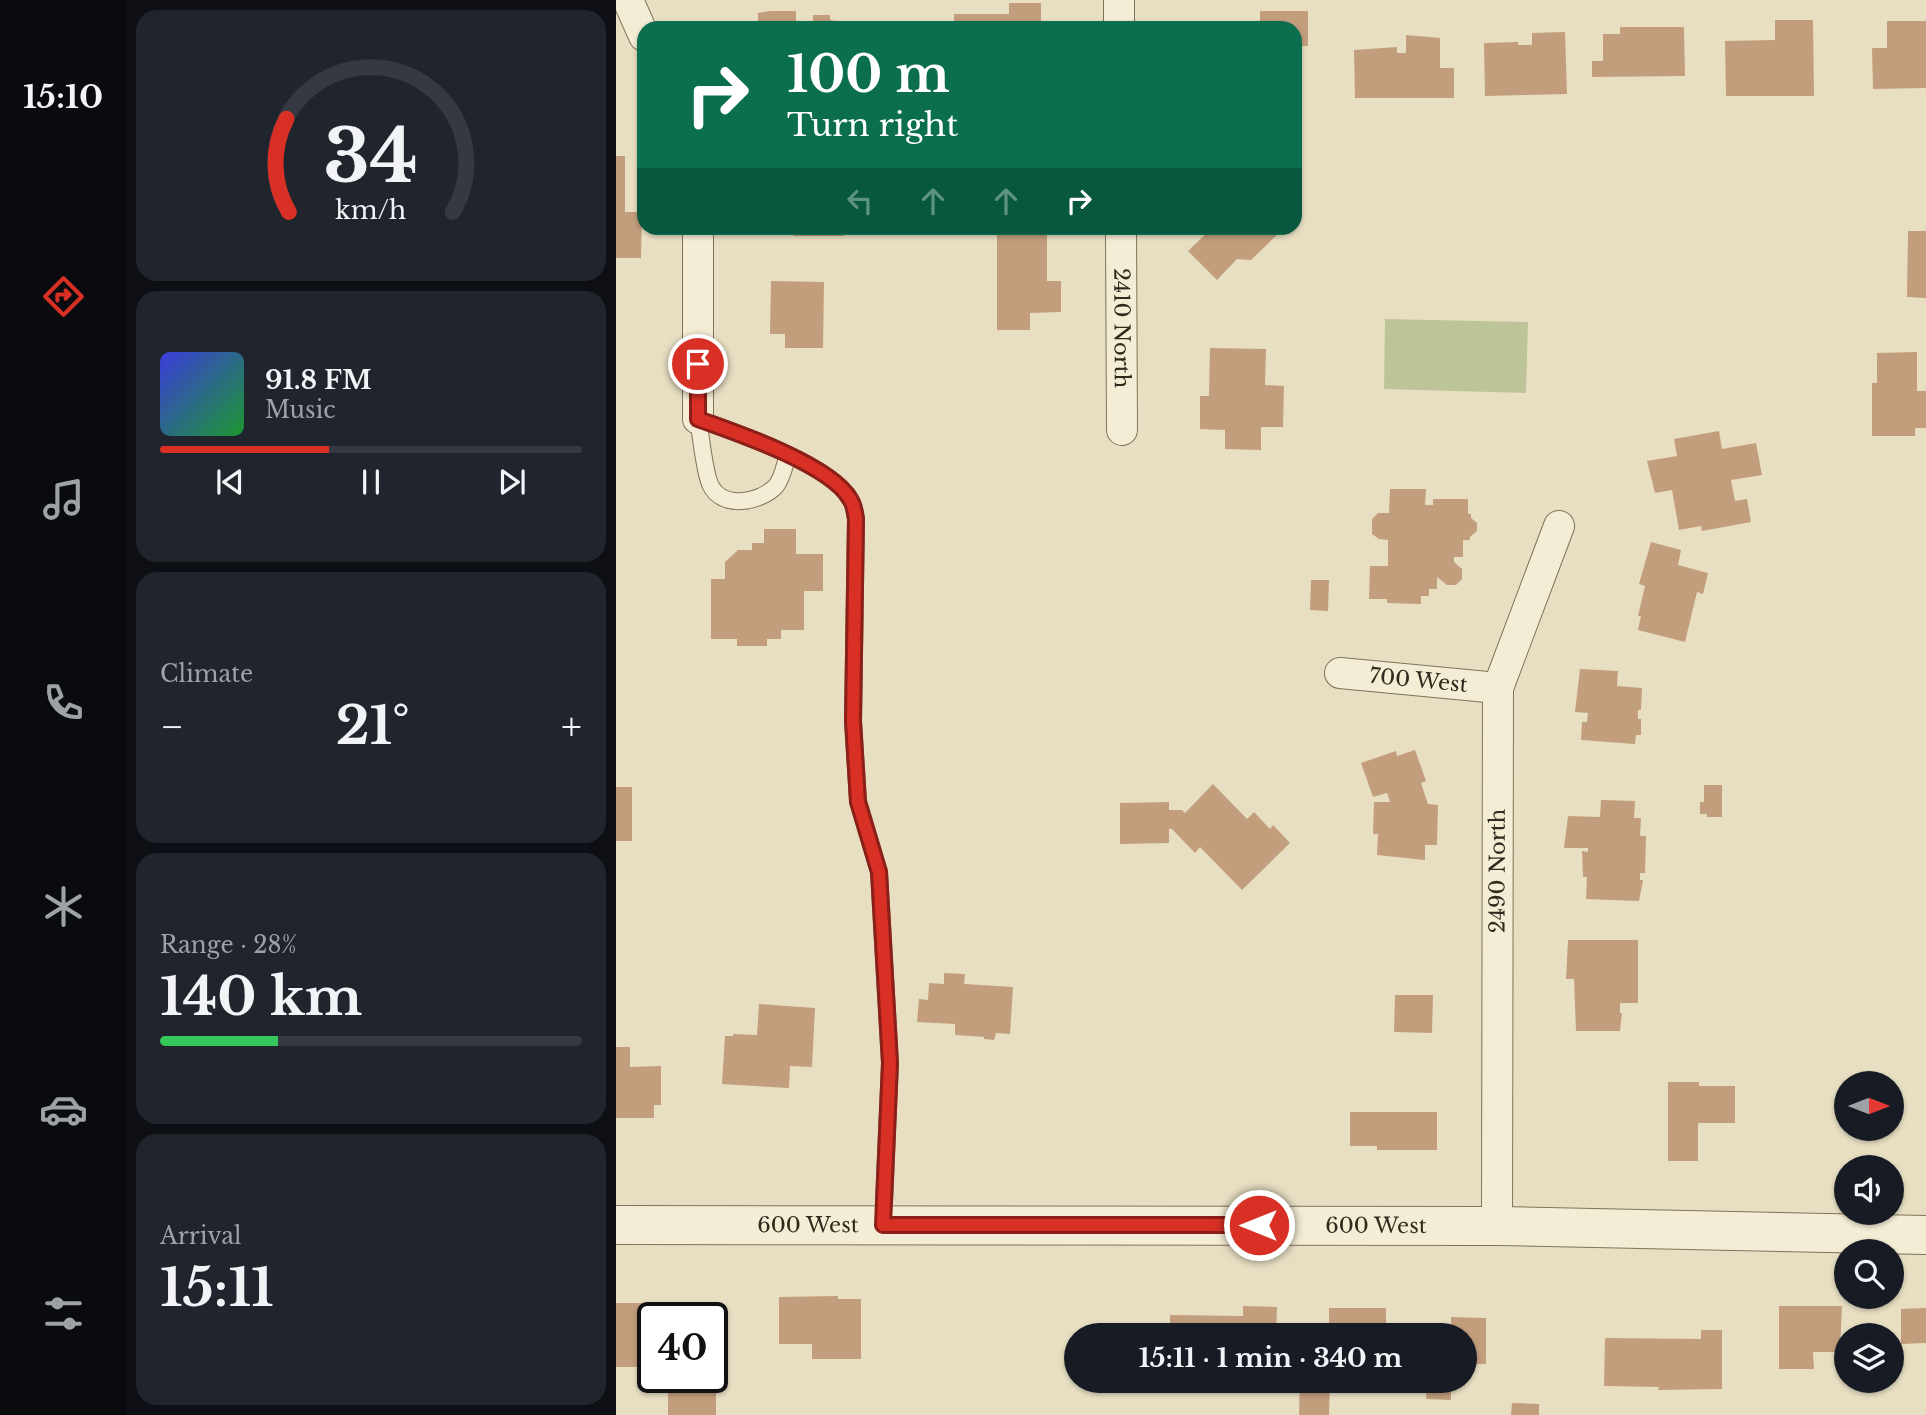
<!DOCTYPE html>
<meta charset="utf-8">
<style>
:root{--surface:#171b24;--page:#20242c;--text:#f1f3f6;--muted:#9ea1a6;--line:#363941;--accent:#d93025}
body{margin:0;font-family:"Libre Baskerville",serif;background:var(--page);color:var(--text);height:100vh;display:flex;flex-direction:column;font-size:26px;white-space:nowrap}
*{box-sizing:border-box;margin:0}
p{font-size:23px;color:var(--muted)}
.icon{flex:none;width:38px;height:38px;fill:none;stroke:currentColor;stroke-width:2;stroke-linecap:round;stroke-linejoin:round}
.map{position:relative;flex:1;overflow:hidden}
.side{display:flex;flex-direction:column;gap:10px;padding:10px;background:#0d0f14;width:490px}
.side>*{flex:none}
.guide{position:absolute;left:21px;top:21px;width:665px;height:214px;border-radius:21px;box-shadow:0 2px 5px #0004;background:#0b6e4f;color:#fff;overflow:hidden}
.needle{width:46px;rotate:90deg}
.fabs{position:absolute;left:1218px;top:1071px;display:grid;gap:14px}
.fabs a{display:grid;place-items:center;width:70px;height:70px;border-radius:50%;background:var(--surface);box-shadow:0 2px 5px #0004;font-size:35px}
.speed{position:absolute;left:21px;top:1302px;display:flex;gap:14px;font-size:35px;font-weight:700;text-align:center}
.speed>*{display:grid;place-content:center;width:91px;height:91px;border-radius:50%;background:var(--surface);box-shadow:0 2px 5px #0004;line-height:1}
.speed .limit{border:4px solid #111;border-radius:10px;background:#fff;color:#111}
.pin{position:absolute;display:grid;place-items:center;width:60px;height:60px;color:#fff;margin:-30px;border:4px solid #fff;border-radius:50%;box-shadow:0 2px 7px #0007}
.me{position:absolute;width:77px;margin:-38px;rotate:270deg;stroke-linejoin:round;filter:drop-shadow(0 0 5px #0008)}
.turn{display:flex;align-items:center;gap:24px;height:147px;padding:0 35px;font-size:32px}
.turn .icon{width:91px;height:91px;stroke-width:2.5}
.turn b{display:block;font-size:49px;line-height:60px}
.lanes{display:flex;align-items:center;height:66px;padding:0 35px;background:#0003;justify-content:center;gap:35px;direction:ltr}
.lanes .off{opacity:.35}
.big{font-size:52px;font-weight:800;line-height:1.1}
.side .widget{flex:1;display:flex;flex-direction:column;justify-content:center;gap:10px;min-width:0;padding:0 24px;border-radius:21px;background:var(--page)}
.side .dial{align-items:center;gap:0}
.dial svg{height:182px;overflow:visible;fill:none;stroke:var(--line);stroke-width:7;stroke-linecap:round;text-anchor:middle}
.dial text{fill:var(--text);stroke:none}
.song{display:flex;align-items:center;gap:21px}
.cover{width:84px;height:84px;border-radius:10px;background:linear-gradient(135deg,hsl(240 70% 55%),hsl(130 70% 35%))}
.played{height:7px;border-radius:4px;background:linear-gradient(90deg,var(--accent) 40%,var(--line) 40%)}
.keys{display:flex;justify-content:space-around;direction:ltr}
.heat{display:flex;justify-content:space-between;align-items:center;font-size:38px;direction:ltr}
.charge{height:10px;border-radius:5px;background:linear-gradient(90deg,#34c759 28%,var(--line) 0)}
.trip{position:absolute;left:448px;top:1323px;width:413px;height:70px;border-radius:35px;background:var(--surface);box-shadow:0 2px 5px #0004;font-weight:800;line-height:70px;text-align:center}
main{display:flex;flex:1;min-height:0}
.tab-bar{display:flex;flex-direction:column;width:126px;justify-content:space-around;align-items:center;background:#090b0e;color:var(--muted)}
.tab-bar .icon{width:49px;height:49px}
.tab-bar .current{color:var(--accent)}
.tab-bar b{font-size:32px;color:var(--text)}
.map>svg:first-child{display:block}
.green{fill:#bdc598}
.building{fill:#c29e7d}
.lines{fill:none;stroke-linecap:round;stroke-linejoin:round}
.service-casing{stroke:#80725c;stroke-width:18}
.minor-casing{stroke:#80725c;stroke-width:32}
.tertiary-casing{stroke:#80725c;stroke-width:40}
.service{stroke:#f4edd5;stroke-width:16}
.minor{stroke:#f4edd5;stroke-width:30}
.tertiary{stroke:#f4edd5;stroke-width:38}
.route-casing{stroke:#8d1f18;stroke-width:18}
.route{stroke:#d93025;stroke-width:12}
.labels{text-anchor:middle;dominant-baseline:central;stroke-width:5;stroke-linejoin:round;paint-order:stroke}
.street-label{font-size:21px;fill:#32291e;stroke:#f1ead2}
</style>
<main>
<nav class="tab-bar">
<b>15:10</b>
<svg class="icon current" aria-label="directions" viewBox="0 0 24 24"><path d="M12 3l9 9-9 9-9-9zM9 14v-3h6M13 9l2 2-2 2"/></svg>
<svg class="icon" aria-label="music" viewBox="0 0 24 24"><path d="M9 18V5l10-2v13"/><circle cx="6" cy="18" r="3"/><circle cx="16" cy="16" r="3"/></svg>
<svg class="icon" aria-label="phone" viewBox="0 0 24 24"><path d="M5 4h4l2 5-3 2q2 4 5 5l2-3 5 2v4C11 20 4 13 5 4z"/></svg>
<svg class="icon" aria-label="climate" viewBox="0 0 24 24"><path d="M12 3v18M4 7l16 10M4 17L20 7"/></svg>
<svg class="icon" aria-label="car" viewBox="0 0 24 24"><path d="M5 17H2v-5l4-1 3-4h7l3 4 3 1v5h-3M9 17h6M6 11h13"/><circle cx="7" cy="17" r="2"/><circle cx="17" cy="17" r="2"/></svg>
<svg class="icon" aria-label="filters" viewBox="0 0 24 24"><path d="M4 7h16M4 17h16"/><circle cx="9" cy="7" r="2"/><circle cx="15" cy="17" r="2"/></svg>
</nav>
<section class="side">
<div class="widget dial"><svg viewBox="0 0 100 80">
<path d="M14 69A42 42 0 1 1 86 69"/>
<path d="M14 69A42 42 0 0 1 13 28" stroke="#d93025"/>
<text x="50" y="56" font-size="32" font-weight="700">34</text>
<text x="50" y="72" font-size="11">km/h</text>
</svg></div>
<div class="widget">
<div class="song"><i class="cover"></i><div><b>91.8 FM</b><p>Music</p></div></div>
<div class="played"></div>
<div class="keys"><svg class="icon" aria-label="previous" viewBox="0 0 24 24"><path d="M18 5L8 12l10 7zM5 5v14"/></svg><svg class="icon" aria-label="pause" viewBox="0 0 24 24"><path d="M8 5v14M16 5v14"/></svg><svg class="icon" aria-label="next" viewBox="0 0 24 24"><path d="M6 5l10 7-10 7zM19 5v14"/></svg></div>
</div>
<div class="widget"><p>Climate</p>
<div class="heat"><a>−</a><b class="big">21°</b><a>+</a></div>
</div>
<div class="widget"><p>Range · 28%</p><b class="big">140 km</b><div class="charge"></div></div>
<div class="widget"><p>Arrival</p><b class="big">15:11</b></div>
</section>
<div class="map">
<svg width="1310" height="1415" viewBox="0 0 1310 1415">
<rect width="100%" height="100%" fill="#e8dfc3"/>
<!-- green -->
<path class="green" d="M 769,319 L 912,322 L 910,393 L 768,389 Z"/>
<!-- building -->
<g class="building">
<path d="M 393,3 L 425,3 L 425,28 L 338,28 L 338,14 L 393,14 Z"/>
<path d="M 154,11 L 180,11 L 180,22 L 197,22 L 197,15 L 214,15 L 214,20 L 226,22 L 226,28 L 142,28 L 142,13 Z"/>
<path d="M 644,11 L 692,11 L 692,46 L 679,46 L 679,28 L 644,28 Z"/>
<path d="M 1159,20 L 1197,20 L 1198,96 L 1110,96 L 1109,41 L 1159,40 Z"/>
<path d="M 1271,21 L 1310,21 L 1310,88 L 1257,89 L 1256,48 L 1271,48 Z"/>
<path d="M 1004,27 L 1068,27 L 1069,76 L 976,77 L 976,61 L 987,61 L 987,34 L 1004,34 Z"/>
<path d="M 949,32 L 951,94 L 869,96 L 868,43 L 902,42 L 902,45 L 916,45 L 916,33 Z"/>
<path d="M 790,35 L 824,38 L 824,68 L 838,68 L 838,98 L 739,98 L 738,50 L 781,47 L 781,53 L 790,53 Z"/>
<path d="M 0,156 L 9,156 L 9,212 L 26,212 L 25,258 L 0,258 Z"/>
<rect x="177" y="228" width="51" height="8"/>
<path d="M 596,228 L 668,228 L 635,260 L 621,259 L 601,280 L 572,251 Z"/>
<path d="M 1292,231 L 1310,231 L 1310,298 L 1291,297 Z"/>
<path d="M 431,233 L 431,281 L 445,281 L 445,312 L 414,313 L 414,330 L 381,330 L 381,234 Z"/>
<path d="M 155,281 L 208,282 L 207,348 L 169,348 L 169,334 L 154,334 Z"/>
<path d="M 594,348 L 650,349 L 649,385 L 668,386 L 667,427 L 645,427 L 645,450 L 609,449 L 609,430 L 584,429 L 584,396 L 593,396 Z"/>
<path d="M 1301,352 L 1301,391 L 1310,391 L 1310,428 L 1299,428 L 1299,436 L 1256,436 L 1256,383 L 1261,383 L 1261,353 Z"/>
<path d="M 1103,431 L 1106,449 L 1140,443 L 1146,475 L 1115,480 L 1119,501 L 1131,499 L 1135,522 L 1086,531 L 1085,526 L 1063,530 L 1056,490 L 1039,493 L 1031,461 L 1061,456 L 1058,439 Z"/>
<path d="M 774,489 L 810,489 L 809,505 L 817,505 L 817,499 L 852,499 L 852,514 L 855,514 L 855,518 L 861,523 L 861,531 L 854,537 L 854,540 L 847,540 L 847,557 L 838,557 L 838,562 L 846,569 L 846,579 L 840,585 L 831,585 L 821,577 L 821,589 L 813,589 L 813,596 L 805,596 L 805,604 L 771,603 L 771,599 L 753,599 L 754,566 L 772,566 L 772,540 L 763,539 L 756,534 L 756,519 L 762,513 L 773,513 Z"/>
<path d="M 148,529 L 180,529 L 180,554 L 207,554 L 207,591 L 188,591 L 188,630 L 165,630 L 165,639 L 151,639 L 151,646 L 121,646 L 121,639 L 95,639 L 95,579 L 109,579 L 109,562 L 122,550 L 136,550 L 136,543 L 148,543 Z"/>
<path d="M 1035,542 L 1065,550 L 1062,565 L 1092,573 L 1087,594 L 1081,592 L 1069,642 L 1022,630 L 1025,616 L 1022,616 L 1029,586 L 1023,584 Z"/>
<path d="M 695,580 L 713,580 L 712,611 L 694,610 Z"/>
<path d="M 964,669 L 1002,671 L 1001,686 L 1026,688 L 1025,710 L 1022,710 L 1022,719 L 1025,719 L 1025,735 L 1020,735 L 1019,744 L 965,740 L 966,722 L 971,722 L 972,713 L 959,712 Z"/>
<path d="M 799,750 L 810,781 L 805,783 L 812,804 L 822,805 L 821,845 L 809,845 L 809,860 L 761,855 L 762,834 L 757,834 L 758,802 L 774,802 L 771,793 L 757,797 L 745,763 L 780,751 L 781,756 Z"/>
<path d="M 597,784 L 631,819 L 638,812 L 654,829 L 657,825 L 674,843 L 626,890 L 584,847 L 579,853 L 556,829 L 553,829 L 553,843 L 504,844 L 504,803 L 553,802 L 553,810 L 566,810 L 569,813 Z"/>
<path d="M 1088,785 L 1106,785 L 1106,817 L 1091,817 L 1091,814 L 1084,814 L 1084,802 L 1088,802 Z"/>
<rect x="0" y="787" width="16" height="54"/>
<path d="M 985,800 L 1019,801 L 1018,818 L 1025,818 L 1024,836 L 1030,836 L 1029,873 L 1024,873 L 1024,880 L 1027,880 L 1023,901 L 970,899 L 971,877 L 967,877 L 966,851 L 972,852 L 972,848 L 948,848 L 952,816 L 984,817 Z"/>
<path d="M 952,940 L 1022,940 L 1022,1003 L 1004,1003 L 1004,1013 L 1006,1013 L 1004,1031 L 960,1031 L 958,979 L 950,979 Z"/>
<path d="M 328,973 L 349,974 L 348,984 L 397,987 L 394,1034 L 380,1033 L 378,1040 L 368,1039 L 368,1037 L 339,1035 L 339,1024 L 301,1022 L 303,999 L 312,1000 L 313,983 L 328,984 Z"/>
<path d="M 779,995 L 817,995 L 816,1033 L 778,1032 Z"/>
<path d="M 143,1004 L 199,1008 L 196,1067 L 174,1066 L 173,1088 L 106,1084 L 109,1036 L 117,1036 L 117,1034 L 141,1035 Z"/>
<path d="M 0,1047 L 14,1047 L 14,1067 L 45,1066 L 45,1105 L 38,1105 L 38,1118 L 0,1118 Z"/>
<path d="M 1052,1082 L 1083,1082 L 1083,1086 L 1119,1086 L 1119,1123 L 1082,1123 L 1082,1161 L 1052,1161 Z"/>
<path d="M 734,1112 L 821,1112 L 821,1150 L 761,1150 L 761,1146 L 734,1146 Z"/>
<path d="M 222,1296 L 222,1299 L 245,1299 L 245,1359 L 196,1359 L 196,1344 L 163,1344 L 163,1297 Z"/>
<path d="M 0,1303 L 46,1303 L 46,1318 L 37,1318 L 37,1367 L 0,1367 Z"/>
<path d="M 627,1306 L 661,1307 L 660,1335 L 554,1335 L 554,1315 L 627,1316 Z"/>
<path d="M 1163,1306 L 1226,1306 L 1224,1352 L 1197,1352 L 1198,1369 L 1163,1369 Z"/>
<rect x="713" y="1308" width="57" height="27"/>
<path d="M 1310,1308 L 1310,1343 L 1285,1344 L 1285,1309 Z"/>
<path d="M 835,1317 L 870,1318 L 870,1364 L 849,1364 L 849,1335 L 817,1335 L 817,1332 L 835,1332 Z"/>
<path d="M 1085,1330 L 1106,1330 L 1106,1389 L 1042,1390 L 1043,1387 L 988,1386 L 989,1338 L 1085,1339 Z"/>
<path d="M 1276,1360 L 1279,1360 L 1280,1382 L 1276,1382 Z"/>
<path d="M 684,1381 L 714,1381 L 713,1415 L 683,1415 Z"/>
<path d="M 811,1381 L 849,1381 L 849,1386 L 843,1386 L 843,1389 L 835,1389 L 835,1400 L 810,1399 Z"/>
<rect x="52" y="1387" width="48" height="28"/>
<path d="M 896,1403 L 923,1404 L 923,1415 L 895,1415 Z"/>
</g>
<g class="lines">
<!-- service casing -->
<g class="service-casing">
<g id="service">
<path d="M 82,419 C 119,432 215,465 234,499 C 238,504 239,513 240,519 L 237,721 L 242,801 L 263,872 L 274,1063 L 267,1225"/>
<path d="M 82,419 C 85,435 88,470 94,484 C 105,510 144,503 160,486 C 166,479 169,464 172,455"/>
</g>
</g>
<!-- minor casing -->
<g class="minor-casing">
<g id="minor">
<path d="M 12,0 L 28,36"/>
<path d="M 503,0 L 503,28"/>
<path d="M 82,228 L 82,419"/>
<path id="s1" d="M 505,228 L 506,430"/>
<path id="s2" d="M 724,673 L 882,688"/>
<path id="s3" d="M 881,1226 L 882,688 L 943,526"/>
</g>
</g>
<!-- tertiary casing -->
<g class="tertiary-casing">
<g id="tertiary">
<path id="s4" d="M 0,1225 L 881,1226 L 1310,1235"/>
</g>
</g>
<!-- service -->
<use href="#service" class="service"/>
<!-- minor -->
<use href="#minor" class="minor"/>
<!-- tertiary -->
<use href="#tertiary" class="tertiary"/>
</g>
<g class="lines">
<!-- route casing -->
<g class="route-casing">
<path id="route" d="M 82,364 L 82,419 C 119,432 215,465 234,499 C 238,504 239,513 240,519 L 237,721 L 242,802 L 263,872 L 274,1063 L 267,1225 L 643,1225"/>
</g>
<!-- route -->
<use href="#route" class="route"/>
</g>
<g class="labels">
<!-- street labels -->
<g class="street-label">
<text stroke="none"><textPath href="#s1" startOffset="100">2410 North</textPath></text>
<text stroke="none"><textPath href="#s2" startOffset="79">700 West</textPath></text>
<text stroke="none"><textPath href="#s3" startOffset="355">2490 North</textPath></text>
<text stroke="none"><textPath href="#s4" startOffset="192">600 West</textPath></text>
<text stroke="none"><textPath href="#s4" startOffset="760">600 West</textPath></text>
</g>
</g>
</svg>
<div class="fabs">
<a><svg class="needle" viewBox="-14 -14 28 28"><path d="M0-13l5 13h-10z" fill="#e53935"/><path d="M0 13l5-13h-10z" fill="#9ea1a6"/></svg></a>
<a><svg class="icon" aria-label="sound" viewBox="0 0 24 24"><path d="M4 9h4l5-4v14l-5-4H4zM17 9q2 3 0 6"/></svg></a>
<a><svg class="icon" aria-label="search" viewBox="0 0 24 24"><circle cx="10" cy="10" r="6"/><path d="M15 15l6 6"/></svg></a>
<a><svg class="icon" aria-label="layers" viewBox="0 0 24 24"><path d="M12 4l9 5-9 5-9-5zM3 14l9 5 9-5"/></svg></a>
</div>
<div class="speed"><div class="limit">40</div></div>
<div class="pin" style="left:82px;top:364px;background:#d93025"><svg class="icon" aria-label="arrive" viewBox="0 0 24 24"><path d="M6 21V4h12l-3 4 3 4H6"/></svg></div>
<svg class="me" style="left:643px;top:1225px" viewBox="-20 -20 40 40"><circle r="17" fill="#d93025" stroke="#fff" stroke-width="3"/><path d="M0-11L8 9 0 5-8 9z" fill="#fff"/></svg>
<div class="trip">15:11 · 1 min · 340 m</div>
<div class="guide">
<div class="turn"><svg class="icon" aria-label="right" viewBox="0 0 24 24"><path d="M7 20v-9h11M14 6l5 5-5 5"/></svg><div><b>100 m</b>Turn right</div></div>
<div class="lanes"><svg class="icon off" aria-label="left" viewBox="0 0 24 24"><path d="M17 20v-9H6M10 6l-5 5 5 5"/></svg><svg class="icon off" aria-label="ahead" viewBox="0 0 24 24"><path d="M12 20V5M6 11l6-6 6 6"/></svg><svg class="icon off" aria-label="ahead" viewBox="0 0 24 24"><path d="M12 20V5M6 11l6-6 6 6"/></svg><svg class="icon" aria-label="right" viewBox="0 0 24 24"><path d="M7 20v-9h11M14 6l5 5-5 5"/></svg></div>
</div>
</div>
</main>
